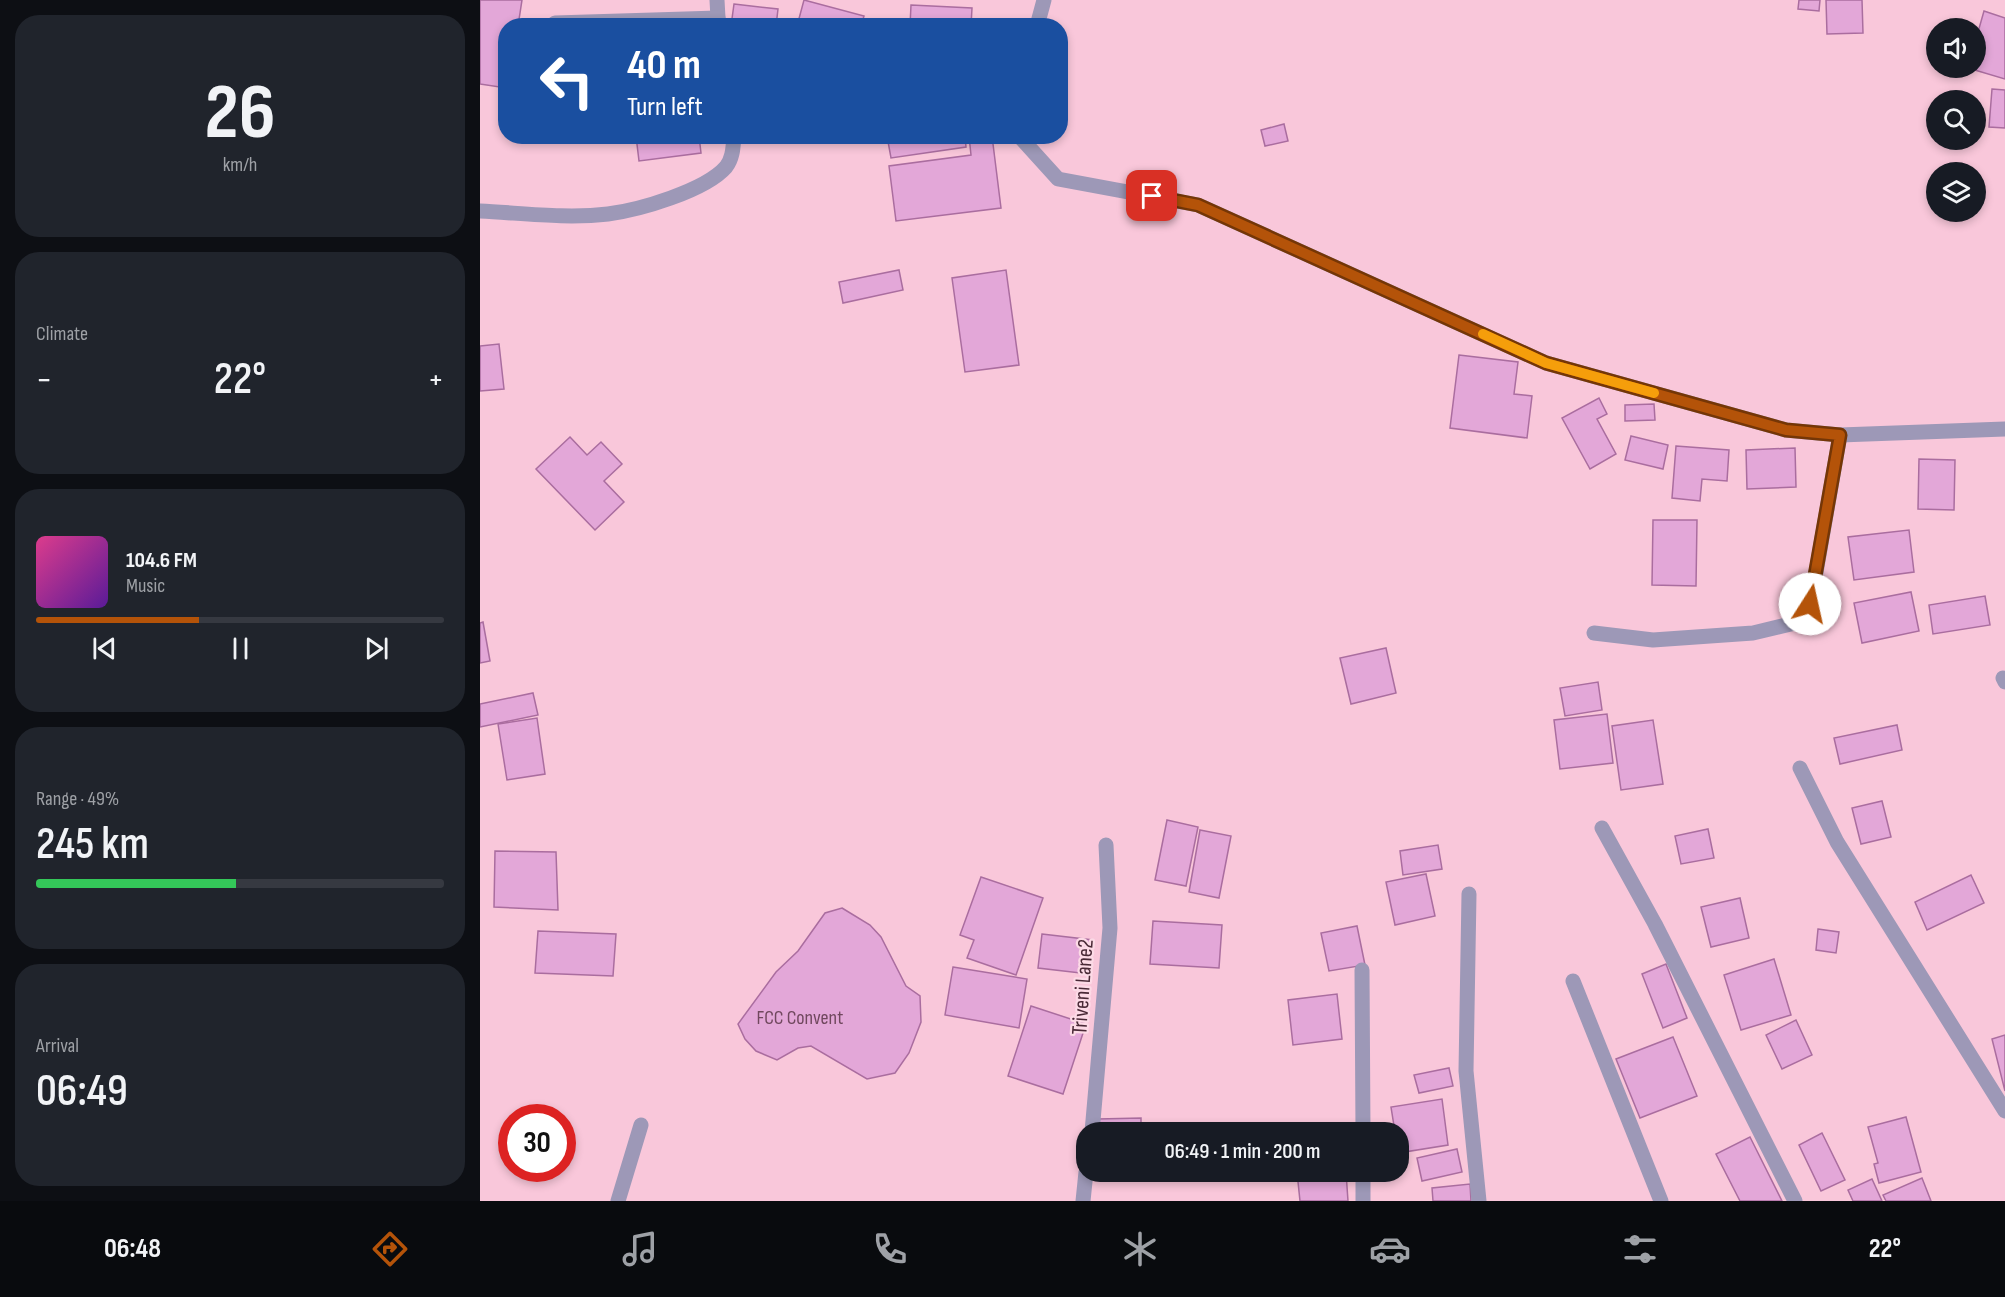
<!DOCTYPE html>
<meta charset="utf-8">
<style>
:root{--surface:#171b24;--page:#20242c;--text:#f1f3f6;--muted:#9ea1a6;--line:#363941;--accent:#b45309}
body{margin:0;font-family:"Sofia Sans Condensed",sans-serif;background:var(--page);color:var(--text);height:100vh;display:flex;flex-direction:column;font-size:22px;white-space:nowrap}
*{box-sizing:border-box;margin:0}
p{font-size:20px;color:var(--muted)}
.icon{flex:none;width:33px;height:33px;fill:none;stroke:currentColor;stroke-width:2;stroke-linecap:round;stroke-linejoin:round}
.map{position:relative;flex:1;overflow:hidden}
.details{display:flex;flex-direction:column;gap:15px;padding:15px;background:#0d0f14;width:480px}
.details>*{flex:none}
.banner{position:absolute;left:18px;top:18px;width:570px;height:126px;border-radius:24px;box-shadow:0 3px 9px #0003;background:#1a4fa0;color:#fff;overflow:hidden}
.tools{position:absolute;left:1446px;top:18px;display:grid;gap:12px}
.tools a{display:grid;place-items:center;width:60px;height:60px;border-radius:50%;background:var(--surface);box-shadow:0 3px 9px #0003;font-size:30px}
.speed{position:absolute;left:18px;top:1104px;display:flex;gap:12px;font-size:30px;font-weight:700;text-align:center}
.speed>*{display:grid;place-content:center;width:78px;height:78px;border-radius:50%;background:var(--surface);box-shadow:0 3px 9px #0003;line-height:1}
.speed .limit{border:9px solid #d22;background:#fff;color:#111}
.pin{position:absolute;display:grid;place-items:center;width:51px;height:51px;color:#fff;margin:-26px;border-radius:12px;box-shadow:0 3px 9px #0006}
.me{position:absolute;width:66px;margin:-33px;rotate:10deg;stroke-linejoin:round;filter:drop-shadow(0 0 4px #0008)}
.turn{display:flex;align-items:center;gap:21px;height:126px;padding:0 30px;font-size:27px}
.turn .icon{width:78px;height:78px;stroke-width:2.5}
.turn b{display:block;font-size:42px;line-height:51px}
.big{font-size:45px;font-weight:600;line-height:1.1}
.details .widget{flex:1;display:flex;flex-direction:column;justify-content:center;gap:9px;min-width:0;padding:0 21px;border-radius:24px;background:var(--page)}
.details .dial{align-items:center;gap:0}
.dial b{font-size:78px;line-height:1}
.song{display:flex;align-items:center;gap:18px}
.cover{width:72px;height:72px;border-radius:9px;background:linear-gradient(135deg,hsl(330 70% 55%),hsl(270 70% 35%))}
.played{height:6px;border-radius:3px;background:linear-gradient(90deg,var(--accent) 40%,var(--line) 40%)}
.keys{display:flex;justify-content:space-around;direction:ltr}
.heat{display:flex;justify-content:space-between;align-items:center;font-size:33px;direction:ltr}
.charge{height:9px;border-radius:4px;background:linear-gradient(90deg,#34c759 49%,var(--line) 0)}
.trip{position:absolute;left:596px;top:1122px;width:333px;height:60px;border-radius:24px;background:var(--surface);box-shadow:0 3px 9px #0003;font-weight:600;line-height:60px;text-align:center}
.dock{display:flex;height:96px;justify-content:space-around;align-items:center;background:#090b0e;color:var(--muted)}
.dock .icon{width:42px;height:42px}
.dock .active{color:var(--accent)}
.dock b{font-size:27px;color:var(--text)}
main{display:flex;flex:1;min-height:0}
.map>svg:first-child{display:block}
.building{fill:#e3a7d8;stroke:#aa6d9f;stroke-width:1.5}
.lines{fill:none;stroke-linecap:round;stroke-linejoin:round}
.minor{stroke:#9d98b7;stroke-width:15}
.route-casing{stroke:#753606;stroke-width:15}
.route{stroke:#b45309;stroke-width:10}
.slow{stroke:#f59e0b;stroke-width:10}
.labels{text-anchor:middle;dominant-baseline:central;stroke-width:4.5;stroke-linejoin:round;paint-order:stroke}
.number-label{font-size:20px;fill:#70485e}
.street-label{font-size:22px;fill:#492936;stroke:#fcdae6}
</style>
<main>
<section class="details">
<div class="widget dial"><b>26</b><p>km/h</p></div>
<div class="widget"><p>Climate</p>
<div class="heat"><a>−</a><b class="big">22°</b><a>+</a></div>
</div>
<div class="widget">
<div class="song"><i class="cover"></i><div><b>104.6 FM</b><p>Music</p></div></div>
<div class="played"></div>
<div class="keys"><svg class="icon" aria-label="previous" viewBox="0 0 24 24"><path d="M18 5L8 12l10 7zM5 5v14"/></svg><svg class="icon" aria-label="pause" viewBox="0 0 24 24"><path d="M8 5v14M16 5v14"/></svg><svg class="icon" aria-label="next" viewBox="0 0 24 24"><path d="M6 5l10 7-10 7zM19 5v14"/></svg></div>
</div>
<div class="widget"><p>Range · 49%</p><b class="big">245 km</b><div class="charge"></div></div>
<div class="widget"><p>Arrival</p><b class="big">06:49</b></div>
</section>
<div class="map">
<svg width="1525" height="1201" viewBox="0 0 1525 1201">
<rect width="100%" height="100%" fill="#f9c7da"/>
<!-- building -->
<g class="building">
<path d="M 0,0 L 42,0 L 38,26 L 26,26 L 26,88 L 0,84 Z"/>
<path d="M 324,0 L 384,16 L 381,26 L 317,26 Z"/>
<path d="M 1319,0 L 1340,0 L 1339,11 L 1318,9 Z"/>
<path d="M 1346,0 L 1382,0 L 1383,33 L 1347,34 Z"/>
<path d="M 254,4 L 298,9 L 296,26 L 251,26 Z"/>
<path d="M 431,5 L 492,8 L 491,26 L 430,26 Z"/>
<path d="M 1504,11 L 1525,18 L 1525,79 L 1488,68 L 1496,68 L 1496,39 Z"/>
<path d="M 1512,89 L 1525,90 L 1525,128 L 1509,127 Z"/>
<path d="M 804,124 L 808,141 L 785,146 L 781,130 Z"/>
<path d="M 156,136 L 219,136 L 221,153 L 159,161 Z"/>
<path d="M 407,136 L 485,136 L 486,147 L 411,158 Z"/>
<path d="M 489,136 L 512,136 L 521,208 L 416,221 L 409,166 L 491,155 Z"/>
<path d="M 419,270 L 423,290 L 363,303 L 359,282 Z"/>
<path d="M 526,270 L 539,365 L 485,372 L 472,278 Z"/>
<path d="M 19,344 L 24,389 L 0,391 L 0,346 Z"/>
<path d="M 979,355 L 1038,362 L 1034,394 L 1052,396 L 1047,438 L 970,428 Z"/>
<path d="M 1119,398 L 1127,414 L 1117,419 L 1136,454 L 1110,469 L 1082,418 Z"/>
<path d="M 1174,404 L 1175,420 L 1145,421 L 1145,405 Z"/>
<path d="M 1151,436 L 1188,445 L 1183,469 L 1145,460 Z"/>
<path d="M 90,437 L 107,455 L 121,442 L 142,464 L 124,481 L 144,502 L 115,530 L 56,469 Z"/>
<path d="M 1196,446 L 1249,450 L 1247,481 L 1222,479 L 1220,501 L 1192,498 Z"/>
<path d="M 1315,448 L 1316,487 L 1267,489 L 1266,450 Z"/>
<path d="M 1439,459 L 1475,460 L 1474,510 L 1438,509 Z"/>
<path d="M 1173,520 L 1217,520 L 1216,586 L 1172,585 Z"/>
<path d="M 1429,530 L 1434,572 L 1374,580 L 1368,537 Z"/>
<path d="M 1431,592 L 1439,631 L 1382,643 L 1374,603 Z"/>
<path d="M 1505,596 L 1510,625 L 1453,634 L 1449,605 Z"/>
<path d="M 3,622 L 10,661 L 0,663 L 0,623 Z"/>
<path d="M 906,648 L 916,693 L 871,704 L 860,658 Z"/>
<path d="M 1118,682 L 1122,710 L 1085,716 L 1080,688 Z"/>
<path d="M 53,693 L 58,715 L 0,727 L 0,704 Z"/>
<path d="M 1127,714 L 1133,763 L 1080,769 L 1074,720 Z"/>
<path d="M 57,718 L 65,774 L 27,780 L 18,724 Z"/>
<path d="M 1173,720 L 1183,784 L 1141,790 L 1132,726 Z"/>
<path d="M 1417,725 L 1422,750 L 1360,764 L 1354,738 Z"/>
<path d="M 1402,801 L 1411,837 L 1381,844 L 1372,808 Z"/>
<path d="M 687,820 L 718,827 L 706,886 L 675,880 Z"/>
<path d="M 1228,829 L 1234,858 L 1201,864 L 1195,836 Z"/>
<path d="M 720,830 L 751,836 L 739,898 L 709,892 Z"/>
<path d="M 958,845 L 962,869 L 923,875 L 920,851 Z"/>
<path d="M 15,851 L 76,852 L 78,910 L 14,907 Z"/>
<path d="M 946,874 L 955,916 L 915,925 L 906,882 Z"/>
<path d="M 1491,875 L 1504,903 L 1447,930 L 1435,902 Z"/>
<path d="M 501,877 L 563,898 L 536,975 L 487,958 L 494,940 L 480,935 Z"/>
<path d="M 1260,898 L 1269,938 L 1231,947 L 1221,907 Z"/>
<path d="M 362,908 L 390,925 L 401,937 L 426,986 L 440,996 L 441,1022 L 429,1053 L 415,1073 L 387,1079 L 331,1046 L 318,1048 L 297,1060 L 276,1051 L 265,1039 L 258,1024 L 296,972 L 318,951 L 345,913 Z"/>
<path d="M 673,921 L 742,925 L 739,968 L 670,964 Z"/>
<path d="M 877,926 L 885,965 L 849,971 L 841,933 Z"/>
<path d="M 1338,929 L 1359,932 L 1356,953 L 1336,950 Z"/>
<path d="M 58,931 L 136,934 L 133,976 L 55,973 Z"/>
<path d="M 562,934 L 613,940 L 609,974 L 558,968 Z"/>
<path d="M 1294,959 L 1311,1015 L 1261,1030 L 1244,975 Z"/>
<path d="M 1186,964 L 1207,1018 L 1183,1028 L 1162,974 Z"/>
<path d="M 473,967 L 547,979 L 539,1028 L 465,1015 Z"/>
<path d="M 857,994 L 862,1039 L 813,1045 L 808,1000 Z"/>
<path d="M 551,1006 L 606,1024 L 583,1094 L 528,1076 Z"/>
<path d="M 1316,1020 L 1332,1055 L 1302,1069 L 1286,1035 Z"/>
<path d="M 1525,1035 L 1525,1091 L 1512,1039 Z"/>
<path d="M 1193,1037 L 1217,1096 L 1160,1118 L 1136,1059 Z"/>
<path d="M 969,1068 L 973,1086 L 939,1093 L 934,1075 Z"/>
<path d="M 962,1099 L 968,1145 L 918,1153 L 918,1132 L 915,1132 L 911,1107 Z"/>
<path d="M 1426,1117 L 1441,1172 L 1399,1183 L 1394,1164 L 1398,1163 L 1388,1127 Z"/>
<path d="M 661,1118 L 661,1132 L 618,1132 L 618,1119 Z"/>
<path d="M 1342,1133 L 1365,1180 L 1341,1191 L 1319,1145 Z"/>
<path d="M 1270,1137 L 1302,1201 L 1260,1201 L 1236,1154 Z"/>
<path d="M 977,1149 L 982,1172 L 942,1181 L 937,1158 Z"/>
<path d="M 817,1172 L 866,1172 L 868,1201 L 820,1201 Z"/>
<path d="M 1442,1178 L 1451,1201 L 1406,1201 L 1403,1195 Z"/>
<path d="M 1392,1179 L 1402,1201 L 1373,1201 L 1368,1190 Z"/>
<path d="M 990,1184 L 991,1201 L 953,1201 L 952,1188 Z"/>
</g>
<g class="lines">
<!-- minor -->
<g class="minor">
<path d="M 237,0 L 238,18"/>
<path d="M 75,23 L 238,18 L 237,26"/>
<path d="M 557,26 L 564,0"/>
<path d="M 539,136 L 578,179 L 718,205 L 1066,363 L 1306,430 L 1360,435 L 1525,429"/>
<path d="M 0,211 C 42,213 86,219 128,214 C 159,210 225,191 246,167 C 253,158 253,147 254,136"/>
<path d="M 1114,633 L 1173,640 L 1273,633 L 1315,623 L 1331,601 L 1360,435"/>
<path d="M 1523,678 L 1525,682"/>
<path d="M 1320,768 L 1357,842 L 1525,1111"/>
<path d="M 1122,828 L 1175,924 L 1315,1201"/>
<path d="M 989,894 L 986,1071 L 999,1201"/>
<path d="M 882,970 L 883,1132"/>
<path d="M 1093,981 L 1181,1201"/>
<path d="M 612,1132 L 630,928 L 626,845"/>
<path d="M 883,1172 L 883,1201"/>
<path d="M 138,1201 L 161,1125"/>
<path d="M 603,1201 L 606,1172"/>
</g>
</g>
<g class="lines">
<!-- route casing -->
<g class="route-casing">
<path id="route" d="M 672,196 L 718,205 L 1066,363 L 1306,430 L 1360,435 L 1330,604"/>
</g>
<!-- route -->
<use href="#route" class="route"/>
<!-- slow -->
<path class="slow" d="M 1003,334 L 1066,363 L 1174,393"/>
</g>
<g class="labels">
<!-- number labels -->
<g class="number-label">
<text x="320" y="1018">FCC Convent</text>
</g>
<!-- street labels -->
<g class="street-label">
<text transform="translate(603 987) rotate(-86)">Triveni Lane2</text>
</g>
</g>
</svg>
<div class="tools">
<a><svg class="icon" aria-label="sound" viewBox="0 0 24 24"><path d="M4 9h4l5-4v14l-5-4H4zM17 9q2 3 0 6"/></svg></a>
<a><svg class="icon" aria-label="search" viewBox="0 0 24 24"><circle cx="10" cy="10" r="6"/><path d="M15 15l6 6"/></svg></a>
<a><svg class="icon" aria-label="layers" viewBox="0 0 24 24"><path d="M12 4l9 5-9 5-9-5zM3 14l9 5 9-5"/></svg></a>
</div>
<div class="speed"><div class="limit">30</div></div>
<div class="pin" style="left:672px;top:196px;background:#d93025"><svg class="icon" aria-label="arrive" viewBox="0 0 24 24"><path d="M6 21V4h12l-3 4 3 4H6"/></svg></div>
<svg class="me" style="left:1330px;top:604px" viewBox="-20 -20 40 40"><circle r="19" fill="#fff"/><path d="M0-13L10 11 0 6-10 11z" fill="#b45309"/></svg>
<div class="trip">06:49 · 1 min · 200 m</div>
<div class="banner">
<div class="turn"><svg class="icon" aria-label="left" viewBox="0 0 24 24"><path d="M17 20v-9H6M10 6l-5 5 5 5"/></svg><div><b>40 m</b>Turn left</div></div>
</div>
</div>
</main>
<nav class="dock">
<b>06:48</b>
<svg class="icon active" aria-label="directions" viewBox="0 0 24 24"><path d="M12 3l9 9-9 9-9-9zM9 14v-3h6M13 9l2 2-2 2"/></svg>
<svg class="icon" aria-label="music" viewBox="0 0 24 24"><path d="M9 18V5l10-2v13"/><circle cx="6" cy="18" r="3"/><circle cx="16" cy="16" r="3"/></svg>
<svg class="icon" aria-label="phone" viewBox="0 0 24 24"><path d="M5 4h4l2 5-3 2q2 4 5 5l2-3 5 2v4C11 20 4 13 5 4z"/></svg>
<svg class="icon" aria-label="climate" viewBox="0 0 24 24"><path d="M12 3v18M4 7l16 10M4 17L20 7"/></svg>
<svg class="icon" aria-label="car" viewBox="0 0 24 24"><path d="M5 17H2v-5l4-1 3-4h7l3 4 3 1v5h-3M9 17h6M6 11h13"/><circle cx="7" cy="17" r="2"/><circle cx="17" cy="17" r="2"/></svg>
<svg class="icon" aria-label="filters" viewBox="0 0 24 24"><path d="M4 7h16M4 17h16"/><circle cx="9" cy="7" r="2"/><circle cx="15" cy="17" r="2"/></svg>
<b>22°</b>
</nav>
